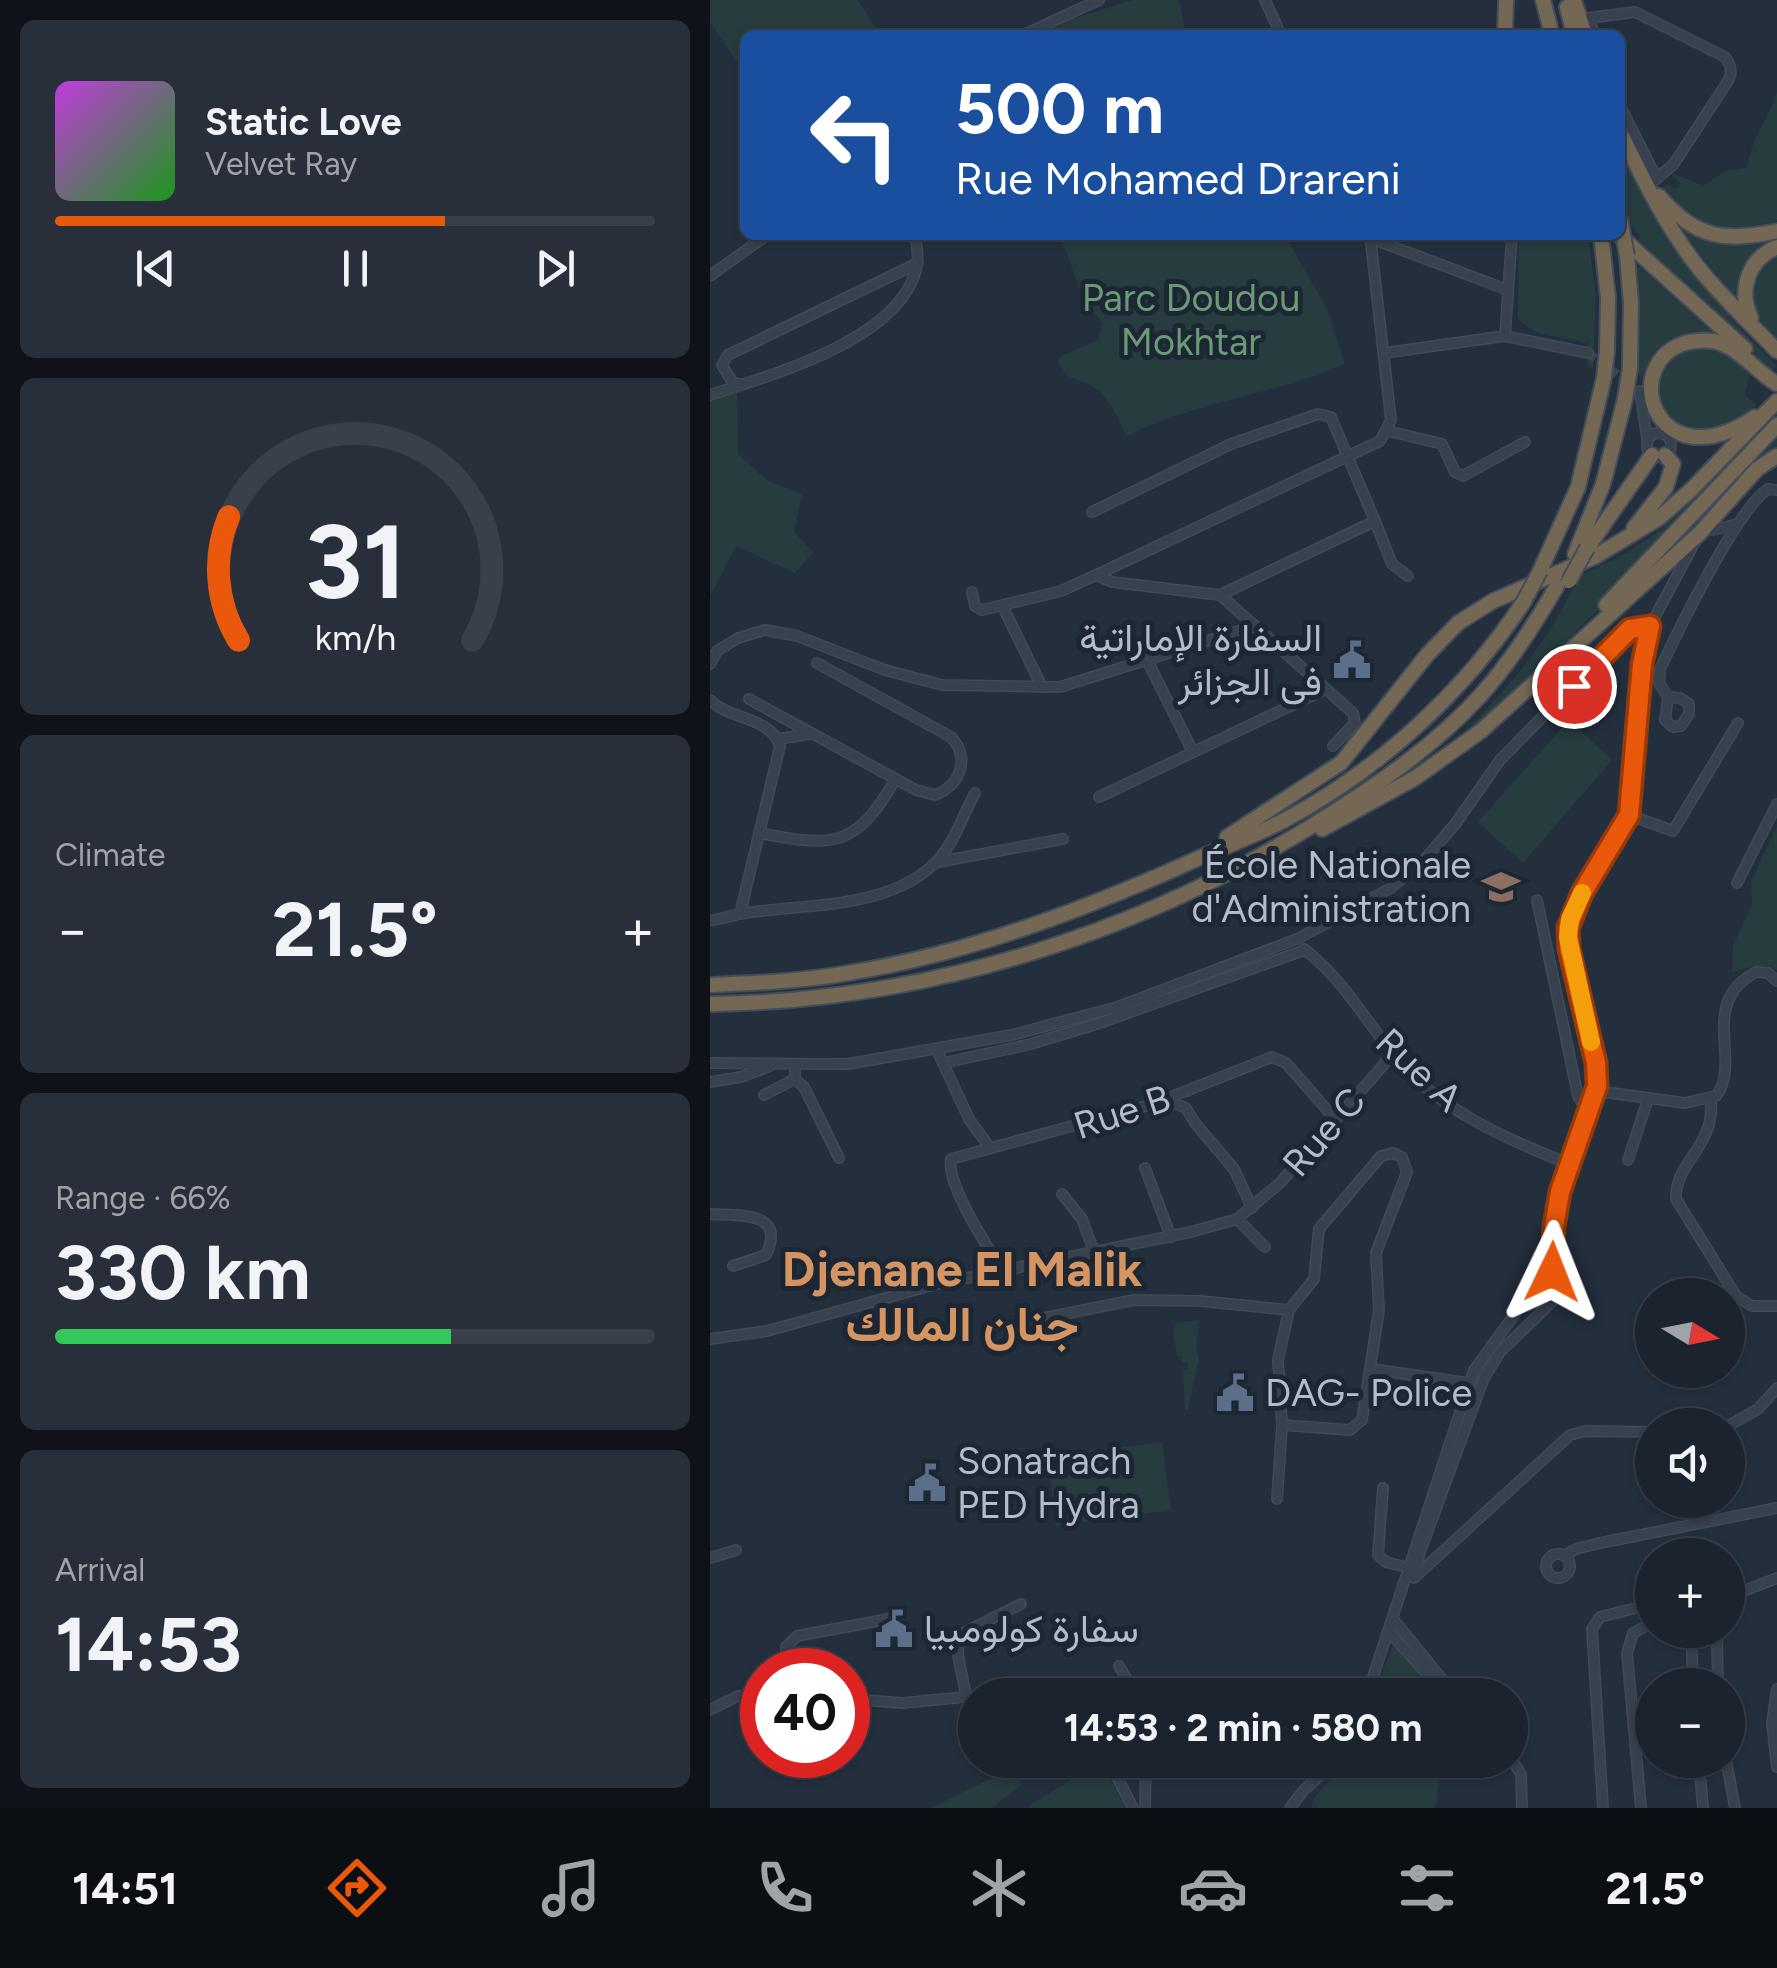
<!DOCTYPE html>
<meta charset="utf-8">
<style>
:root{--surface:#1b232e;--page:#282f3a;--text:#f1f3f6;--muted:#a0a4aa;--line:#39404a;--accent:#ea580c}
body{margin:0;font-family:Figtree,Vazirmatn,sans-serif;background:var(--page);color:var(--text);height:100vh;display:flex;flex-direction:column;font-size:38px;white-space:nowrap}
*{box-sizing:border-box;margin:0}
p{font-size:32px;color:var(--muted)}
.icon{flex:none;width:55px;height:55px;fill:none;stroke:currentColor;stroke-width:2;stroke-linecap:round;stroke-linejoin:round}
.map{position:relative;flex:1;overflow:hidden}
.drawer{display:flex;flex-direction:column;gap:20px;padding:20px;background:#0f1319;width:710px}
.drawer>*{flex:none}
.guide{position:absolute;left:30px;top:30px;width:885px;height:210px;border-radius:15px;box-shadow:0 2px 8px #0004,0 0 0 2px var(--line);background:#1a4fa0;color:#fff;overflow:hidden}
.needle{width:65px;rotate:100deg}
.buttons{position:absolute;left:925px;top:1278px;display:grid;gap:20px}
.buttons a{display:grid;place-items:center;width:110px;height:110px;border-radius:50%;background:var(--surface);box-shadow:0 2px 8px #0004,0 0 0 2px var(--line);font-size:50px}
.speed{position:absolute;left:30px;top:1648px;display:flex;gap:20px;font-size:50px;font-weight:700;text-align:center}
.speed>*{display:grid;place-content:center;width:130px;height:130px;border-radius:50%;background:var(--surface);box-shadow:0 2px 8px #0004,0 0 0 2px var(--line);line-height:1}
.speed .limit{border:15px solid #d22;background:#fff;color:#111}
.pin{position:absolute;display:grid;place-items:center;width:85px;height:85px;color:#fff;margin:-42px;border:5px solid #fff;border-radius:50%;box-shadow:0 2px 10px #0007}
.me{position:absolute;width:110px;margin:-55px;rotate:2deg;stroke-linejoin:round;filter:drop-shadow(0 0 8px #0008)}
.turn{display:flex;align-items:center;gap:35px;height:210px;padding:0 50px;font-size:45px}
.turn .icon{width:130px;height:130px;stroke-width:2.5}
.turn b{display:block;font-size:70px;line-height:85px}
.big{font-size:75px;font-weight:700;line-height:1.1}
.drawer .card{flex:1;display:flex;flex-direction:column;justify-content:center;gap:15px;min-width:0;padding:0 35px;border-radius:15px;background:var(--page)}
.drawer .dial{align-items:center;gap:0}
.dial svg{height:260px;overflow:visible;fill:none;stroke:var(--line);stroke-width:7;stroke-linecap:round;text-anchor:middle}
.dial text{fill:var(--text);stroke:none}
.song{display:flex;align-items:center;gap:30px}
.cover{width:120px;height:120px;border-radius:15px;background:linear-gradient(135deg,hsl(290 70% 55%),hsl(120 70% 35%))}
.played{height:10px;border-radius:5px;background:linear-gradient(90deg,var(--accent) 65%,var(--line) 65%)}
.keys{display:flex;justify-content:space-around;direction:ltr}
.heat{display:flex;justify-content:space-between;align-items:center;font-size:55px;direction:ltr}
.charge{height:15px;border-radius:8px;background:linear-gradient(90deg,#34c759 66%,var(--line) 0)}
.trip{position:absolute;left:248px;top:1678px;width:570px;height:100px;border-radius:50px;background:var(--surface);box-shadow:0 2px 8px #0004,0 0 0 2px var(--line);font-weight:700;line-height:100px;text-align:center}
.tab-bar{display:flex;height:160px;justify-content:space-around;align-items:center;background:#0b0e12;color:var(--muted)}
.tab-bar .icon{width:70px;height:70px}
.tab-bar .current{color:var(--accent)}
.tab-bar b{font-size:45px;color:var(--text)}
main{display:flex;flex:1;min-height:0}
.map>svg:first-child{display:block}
.green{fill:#263c3f}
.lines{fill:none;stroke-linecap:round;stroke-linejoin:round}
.minor-tunnel{stroke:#3a4453;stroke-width:9;stroke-dasharray:9 4.5;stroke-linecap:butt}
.minor-casing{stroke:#414a57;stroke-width:12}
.highway-casing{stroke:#434c59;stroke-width:18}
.minor{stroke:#38414e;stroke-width:9}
.highway{stroke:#746855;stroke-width:14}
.highway-bridge-casing{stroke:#434c59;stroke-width:18;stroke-linecap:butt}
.highway-bridge{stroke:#746855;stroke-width:14}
.route-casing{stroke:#983908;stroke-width:25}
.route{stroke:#ea580c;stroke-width:18}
.slow{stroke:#f59e0b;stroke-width:18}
.labels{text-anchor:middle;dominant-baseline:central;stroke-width:10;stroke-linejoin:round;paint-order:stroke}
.park-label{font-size:38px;fill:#6b9a76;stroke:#1d2633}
.poi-label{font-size:38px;fill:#b4bcc9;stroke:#1d2633;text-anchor:start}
.street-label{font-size:38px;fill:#b4bcc9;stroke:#1d2633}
.district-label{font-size:48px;font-weight:bold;fill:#d59563;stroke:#1d2633}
</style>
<main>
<section class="drawer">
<div class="card">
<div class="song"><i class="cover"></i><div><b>Static Love</b><p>Velvet Ray</p></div></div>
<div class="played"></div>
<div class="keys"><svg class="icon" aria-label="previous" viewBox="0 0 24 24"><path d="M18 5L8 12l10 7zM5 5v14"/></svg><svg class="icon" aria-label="pause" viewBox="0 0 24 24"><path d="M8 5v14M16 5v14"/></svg><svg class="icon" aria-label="next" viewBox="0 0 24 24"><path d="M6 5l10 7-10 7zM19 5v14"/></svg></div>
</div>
<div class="card dial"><svg viewBox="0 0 100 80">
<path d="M14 69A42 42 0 1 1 86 69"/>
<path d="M14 69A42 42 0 0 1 11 31" stroke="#ea580c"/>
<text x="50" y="56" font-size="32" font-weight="700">31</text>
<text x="50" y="72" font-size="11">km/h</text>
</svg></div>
<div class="card"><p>Climate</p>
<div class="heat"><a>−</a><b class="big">21.5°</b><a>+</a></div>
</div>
<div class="card"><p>Range · 66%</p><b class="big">330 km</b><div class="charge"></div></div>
<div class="card"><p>Arrival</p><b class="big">14:53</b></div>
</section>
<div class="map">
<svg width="1067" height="1808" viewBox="0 0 1067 1808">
<rect width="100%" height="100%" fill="#242f3e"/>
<!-- green -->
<g class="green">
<path d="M 0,0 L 148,0 L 170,35 L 35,35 L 35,74 L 0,22 Z"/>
<path d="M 422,0 L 469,0 L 476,35 L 327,35 L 363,19 Z"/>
<path d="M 1067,92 L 1067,221 C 1013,232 990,237 953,188 L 958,184 L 966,189 L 971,184 L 963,177 L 963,173 L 993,186 L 1015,171 L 1037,168 C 1043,134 1058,122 1067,92 Z"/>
<path d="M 910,148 C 946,230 1002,304 1067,365 L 1062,370 L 931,247 C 930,234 926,234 921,224 C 912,210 910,165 910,148 Z"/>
<path d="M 968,225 C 1001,249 1029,245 1067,235 L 1067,242 L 1051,250 L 1033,309 Z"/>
<path d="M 350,235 L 575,235 L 618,311 L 635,364 C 564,395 486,401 417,436 C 400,403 397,387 358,377 L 348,362 L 350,357 L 389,339 L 392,323 L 373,297 Z"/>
<path d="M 809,235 L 878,235 L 886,296 L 883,370 L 877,366 L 879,338 L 877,343 L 828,333 L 808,320 Z"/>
<path d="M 1067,251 L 1067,340 C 1038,311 1024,277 1067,251 Z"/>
<path d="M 927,265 L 1011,339 C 972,334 950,341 931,377 L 927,373 L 929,328 Z"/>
<path d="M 995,348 L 1012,351 L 1040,373 L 1035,395 L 1046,405 C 965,486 905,357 995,348 Z"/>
<path d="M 0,389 L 27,394 L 28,454 L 58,481 L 92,494 L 84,532 L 103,552 L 85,573 L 26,546 L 0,596 Z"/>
<path d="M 1067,412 L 1067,417 C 953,539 844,668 711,770 L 769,718 L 814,667 L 843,625 L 870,576 L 920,551 L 951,529 Z"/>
<path d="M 1067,436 L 1067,452 L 1052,459 L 954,558 L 952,556 Z"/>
<path d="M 859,720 L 902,760 L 813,863 L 768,822 Z"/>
<path d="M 1067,826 L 1067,970 L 1045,966 L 1022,972 L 1023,946 L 1042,905 L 1041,881 Z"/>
<path d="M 489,1320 L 486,1351 L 489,1357 L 478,1410 L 475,1409 L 473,1370 L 478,1369 L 477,1363 L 472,1363 L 471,1356 L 467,1357 L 463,1329 L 466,1323 Z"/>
<path d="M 452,1442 L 461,1510 L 346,1526 L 338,1456 Z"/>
<path d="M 684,1643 L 733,1695 L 664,1695 Z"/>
<path d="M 295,1760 L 299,1760 L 312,1784 L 282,1808 L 221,1808 L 282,1778 Z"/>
<path d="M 638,1760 L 755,1760 L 731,1773 L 725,1808 L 601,1808 L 604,1798 Z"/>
<path d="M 390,1762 L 416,1808 L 318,1808 L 320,1805 Z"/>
</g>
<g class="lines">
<!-- minor-tunnel -->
<path class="minor-tunnel" d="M 878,353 L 920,384"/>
<!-- minor casing -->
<g class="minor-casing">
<g id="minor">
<path d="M 555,0 L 571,35"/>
<path d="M 313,35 L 389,0"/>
<path d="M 884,35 L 879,18 L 925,12 L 1015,57 C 1021,66 1023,71 1018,81 L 963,165 L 940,184"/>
<path d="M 910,106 L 947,179"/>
<path d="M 660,238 L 798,290"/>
<path d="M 0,276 L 57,235"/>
<path d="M 795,336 L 802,235"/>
<path d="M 674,353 L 795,336 L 878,353"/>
<path d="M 30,384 L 23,383 L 12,365 L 18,355 L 208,263"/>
<path d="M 930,391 L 937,438"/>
<path d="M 0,395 C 62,375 192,339 207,266 C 209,256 206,245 206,235"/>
<path d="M 678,431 L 732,444 L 745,472 L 753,476 L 815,442"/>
<circle cx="949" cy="445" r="12"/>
<path d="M 382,512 L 521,444 L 608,414 L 621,417 L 665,521 L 510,595"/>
<path d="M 665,521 L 682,564 L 698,576"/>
<path d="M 998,526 L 1003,530 L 1028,524"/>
<path d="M 262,592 L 265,606 L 272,610 L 351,591 L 386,575"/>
<path d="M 293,607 L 332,687"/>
<path d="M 437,660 L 483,752"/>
<path d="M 0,664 L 7,651 L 28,638 L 55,630 L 87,636 L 175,670 L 232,685 L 350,687 L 545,626"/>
<path d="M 958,697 L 970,698 L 979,704 L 979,714 L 971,726 L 963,727 L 955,720 L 958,697 L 949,683 L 950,669 C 968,631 1027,509 1058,489 L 1067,490"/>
<path d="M 39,699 L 206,790 L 225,795 C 250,786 261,758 241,737 L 107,663"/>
<path d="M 0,700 C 19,720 60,716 70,746 L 30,914 L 0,921"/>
<path d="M 68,739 L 100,734"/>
<path d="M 623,746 L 645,723 L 643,713 L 510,595 L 402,582 L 386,575 L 670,441 L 681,420 L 660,235"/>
<path d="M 389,797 L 616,689"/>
<path d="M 919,815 L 963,831 L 1028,723"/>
<path d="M 49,833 C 123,847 145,849 185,780"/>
<path d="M 228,862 L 353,839"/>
<path d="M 1027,883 L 1067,804"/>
<path d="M 827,900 L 868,1096 L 879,1114"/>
<path d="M 30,914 C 93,903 180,911 228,860 C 245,841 253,815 265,793"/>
<path d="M 594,949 C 631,977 654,1018 684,1055 C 727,1109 796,1139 859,1164"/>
<path d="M 227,1050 L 259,1119 L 280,1148"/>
<path d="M 0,1063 L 138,1064 L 302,1035 L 407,1007 L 587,939 L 681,888 L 716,858 L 746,823 L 790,760 L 915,633 L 925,626 L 940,626"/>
<path d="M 233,1063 L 321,1044 L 387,1024 L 595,950"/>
<path d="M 85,1066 L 85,1079 L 94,1087 L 129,1158"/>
<path d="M 0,1082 L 31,1077 L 60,1066"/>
<path d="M 887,1091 L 975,1103 L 1006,1096 C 1033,1061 987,1003 1046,972 L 1058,973 L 1067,981"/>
<path d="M 54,1095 L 85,1079"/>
<path d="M 1001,1099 C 1005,1149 965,1160 966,1199 L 1026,1296 L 1042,1306 L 1067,1306"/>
<path d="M 455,1100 L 476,1108 L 485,1123 L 524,1169 L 542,1208"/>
<path d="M 918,1160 L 938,1099"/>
<path d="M 435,1168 L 461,1237"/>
<path d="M 352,1194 L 372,1219 L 384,1252"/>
<path d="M 0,1214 C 27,1216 77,1210 56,1255 L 23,1266"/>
<path d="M 527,1219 L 555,1247"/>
<path d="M 293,1272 C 278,1247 236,1185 241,1159 L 443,1104 L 562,1057 L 576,1063 L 625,1119"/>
<path d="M 314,1322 L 424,1300 L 491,1301 L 579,1310 L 568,1360 L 572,1425 L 567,1499"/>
<path d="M 0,1339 L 57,1331 L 223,1285 L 481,1232 L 527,1219 L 571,1182 L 683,1054"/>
<path d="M 662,1369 L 758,1383"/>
<path d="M 572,1425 L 640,1430 L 652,1420 L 669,1310 L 666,1253 L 697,1172 L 692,1157 L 683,1153 L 671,1156 L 609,1229 L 604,1279 L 579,1310"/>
<path d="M 1018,1426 L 1048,1409 L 1067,1388"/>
<path d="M 673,1488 L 668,1555 L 676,1562 L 699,1568"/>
<circle cx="848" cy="1566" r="12"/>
<path d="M 854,1556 L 866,1549 L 890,1543 L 1067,1508"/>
<path d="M 0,1558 L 26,1550"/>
<path d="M 705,1577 L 860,1435 L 876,1431 L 942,1432"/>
<path d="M 704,1578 L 710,1552 L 774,1378 L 790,1352 L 848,1296 L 851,1287 L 841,1274"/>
<path d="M 1018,1597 L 1067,1578"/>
<path d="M 683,1619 L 745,1695"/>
<path d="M 981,1630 L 983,1685"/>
<path d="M 680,1633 L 736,1695"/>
<path d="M 409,1666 L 426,1695"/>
<path d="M 76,1670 L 76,1647 L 87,1636 L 189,1617"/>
<path d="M 1008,1685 L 1007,1642 L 1011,1630"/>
<path d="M 1067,1689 L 1062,1723 L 1067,1767"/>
<path d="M 273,1695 L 325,1690 L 348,1695"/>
<path d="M 657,1695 L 764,1370 L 810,1307 L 842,1271 L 844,1227 L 850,1193 L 887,1086 L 885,1063 L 859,949 L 858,928 L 872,893 L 919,815 L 933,663 L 940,626 L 986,540"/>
<path d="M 256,1696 L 248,1655 L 249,1635 L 311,1604"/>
<path d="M 138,1699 L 193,1703 L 265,1696"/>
<path d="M 0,1710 L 28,1696 L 52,1693"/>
<path d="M 800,1757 L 811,1774 L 812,1808"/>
<path d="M 398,1760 L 423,1808"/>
<path d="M 989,1760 L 993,1808"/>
<path d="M 1016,1760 L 1025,1808"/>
<path d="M 435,1808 L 436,1760"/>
<path d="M 580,1808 L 593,1791 L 627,1760"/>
<path d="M 893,1808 L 882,1629 L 890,1617 L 942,1604"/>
<path d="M 931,1808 L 917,1653 L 923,1633 L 942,1623"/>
</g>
</g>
<!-- highway casing -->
<g class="highway-casing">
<g id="highway">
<path d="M 833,0 L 842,35"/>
<path d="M 864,0 L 875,35"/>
<path d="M 857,7 L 864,35"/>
<path d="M 795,35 L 796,0"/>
<path d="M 910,132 C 934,181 957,229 992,272 C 1015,300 1042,325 1067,351"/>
<path d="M 949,196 C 986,239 1014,242 1067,231"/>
<path d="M 891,235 L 898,297 L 897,350"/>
<path d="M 910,236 L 1035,349"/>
<path d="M 917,256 L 921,303 L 920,368"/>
<path d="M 1041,318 C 1028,290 1038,259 1067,247"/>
<path d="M 1045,417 C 944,485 906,360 979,342 C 990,340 1000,339 1010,343 C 1032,351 1047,372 1067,384"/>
<path d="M 924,528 L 956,487 L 963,464 L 955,455"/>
<path d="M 878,547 L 942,455"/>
<path d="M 865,554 L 893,484 L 915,399"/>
<path d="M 830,571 L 868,487 L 894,378"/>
<path d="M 896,605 L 1067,425"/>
<path d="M 612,829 L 705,778 L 771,731 L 990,533 L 1047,469 L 1067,456"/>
<path d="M 517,837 L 631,763 L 717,655 L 748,623 L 783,601 L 886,556 L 949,518 L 982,489 L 1067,401"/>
<path d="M 0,985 C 48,983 96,981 144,972 C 257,953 365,913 469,867 C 503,851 540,838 573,821 C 669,770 753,693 813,603"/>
<path d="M 0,1004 C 220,1001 436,932 621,814 C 674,780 726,744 769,697 C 800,663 824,625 847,586"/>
</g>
</g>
<!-- minor -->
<use href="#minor" class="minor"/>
<!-- highway -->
<use href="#highway" class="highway"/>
<!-- highway-bridge casing -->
<g class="highway-bridge-casing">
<g id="highway-bridge">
<path d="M 910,218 L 917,256"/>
<path d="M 894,378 L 897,350"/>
<path d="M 915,399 L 920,368"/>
<path d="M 859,581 L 877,548"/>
<path d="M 813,603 L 830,571"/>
</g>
</g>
<!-- highway-bridge -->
<use href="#highway-bridge" class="highway-bridge"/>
</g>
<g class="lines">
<!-- route casing -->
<g class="route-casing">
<path id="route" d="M 842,1272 L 844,1227 L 850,1192 L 887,1086 L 886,1063 L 859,949 L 858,928 L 872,893 L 919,815 L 932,664 L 940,626 L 920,629 L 864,686"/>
</g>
<!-- route -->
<use href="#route" class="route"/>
<!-- slow -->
<path class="slow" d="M 872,893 L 860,919 L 858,937 L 881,1042"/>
</g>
<!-- icons -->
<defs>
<g id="civic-bare" transform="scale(3)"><path d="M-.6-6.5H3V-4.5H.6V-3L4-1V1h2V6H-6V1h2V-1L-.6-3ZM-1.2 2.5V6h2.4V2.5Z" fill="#5c6f8a" stroke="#1d2633" stroke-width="2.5" paint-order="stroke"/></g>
<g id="university-bare" transform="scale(3)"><path d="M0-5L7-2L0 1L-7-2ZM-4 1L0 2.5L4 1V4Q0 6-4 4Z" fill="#8d6e63" stroke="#1d2633" stroke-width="2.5" paint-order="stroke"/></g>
</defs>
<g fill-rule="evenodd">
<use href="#civic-bare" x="642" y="660"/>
<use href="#university-bare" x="791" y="887"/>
<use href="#civic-bare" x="525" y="1393"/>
<use href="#civic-bare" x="217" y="1483"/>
<use href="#civic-bare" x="184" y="1629"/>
</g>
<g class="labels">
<!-- park labels -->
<g class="park-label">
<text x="481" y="298">Parc Doudou<tspan x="481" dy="44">Mokhtar</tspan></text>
</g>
<!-- poi labels -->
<g class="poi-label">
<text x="612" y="638" text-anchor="end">السفارة الإماراتية<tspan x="612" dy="44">فى الجزائر</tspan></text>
<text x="761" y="865" text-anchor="end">École Nationale<tspan x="761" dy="44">d'Administration</tspan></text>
<text x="555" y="1393">DAG- Police</text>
<text x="247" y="1461">Sonatrach<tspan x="247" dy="44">PED Hydra</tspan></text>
<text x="214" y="1629">سفارة كولومبيا</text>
</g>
<!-- street labels -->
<g class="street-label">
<text transform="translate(709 1070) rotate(43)">Rue A</text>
<text transform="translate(412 1112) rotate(-18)">Rue B</text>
<text transform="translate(614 1132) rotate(-49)">Rue C</text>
</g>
<!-- district labels -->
<g class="district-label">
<text x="252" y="1269">Djenane El Malik<tspan x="252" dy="55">جنان المالك</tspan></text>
</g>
</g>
</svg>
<div class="buttons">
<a><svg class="needle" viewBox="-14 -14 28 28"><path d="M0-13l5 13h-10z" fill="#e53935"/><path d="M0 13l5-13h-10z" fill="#a0a4aa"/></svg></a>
<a><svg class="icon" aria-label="sound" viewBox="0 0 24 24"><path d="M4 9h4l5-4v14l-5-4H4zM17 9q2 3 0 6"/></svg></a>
<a>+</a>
<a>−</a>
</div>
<div class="speed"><div class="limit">40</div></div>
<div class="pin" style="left:864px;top:686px;background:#d93025"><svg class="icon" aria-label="arrive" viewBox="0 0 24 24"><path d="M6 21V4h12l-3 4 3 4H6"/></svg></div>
<svg class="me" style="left:842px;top:1272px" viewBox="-20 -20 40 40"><path d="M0-17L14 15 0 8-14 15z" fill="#ea580c" stroke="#fff" stroke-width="4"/></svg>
<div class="trip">14:53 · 2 min · 580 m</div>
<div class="guide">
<div class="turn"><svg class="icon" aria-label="left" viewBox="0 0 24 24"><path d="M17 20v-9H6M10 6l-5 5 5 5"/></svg><div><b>500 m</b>Rue Mohamed Drareni</div></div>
</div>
</div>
</main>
<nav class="tab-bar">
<b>14:51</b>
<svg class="icon current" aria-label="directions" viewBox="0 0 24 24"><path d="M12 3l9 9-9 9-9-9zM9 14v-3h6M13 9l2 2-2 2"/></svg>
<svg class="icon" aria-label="music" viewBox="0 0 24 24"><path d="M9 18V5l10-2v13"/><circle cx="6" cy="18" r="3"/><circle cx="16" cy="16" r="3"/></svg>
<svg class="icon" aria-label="phone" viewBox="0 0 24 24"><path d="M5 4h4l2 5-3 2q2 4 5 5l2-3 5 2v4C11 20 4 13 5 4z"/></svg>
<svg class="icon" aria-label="climate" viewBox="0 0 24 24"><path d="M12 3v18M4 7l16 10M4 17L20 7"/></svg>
<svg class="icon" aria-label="car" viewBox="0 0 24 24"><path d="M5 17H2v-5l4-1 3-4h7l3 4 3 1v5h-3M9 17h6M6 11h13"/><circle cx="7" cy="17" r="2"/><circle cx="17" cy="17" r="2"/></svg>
<svg class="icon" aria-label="filters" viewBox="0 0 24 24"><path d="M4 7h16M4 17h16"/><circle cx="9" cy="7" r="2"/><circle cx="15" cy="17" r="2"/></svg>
<b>21.5°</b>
</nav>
